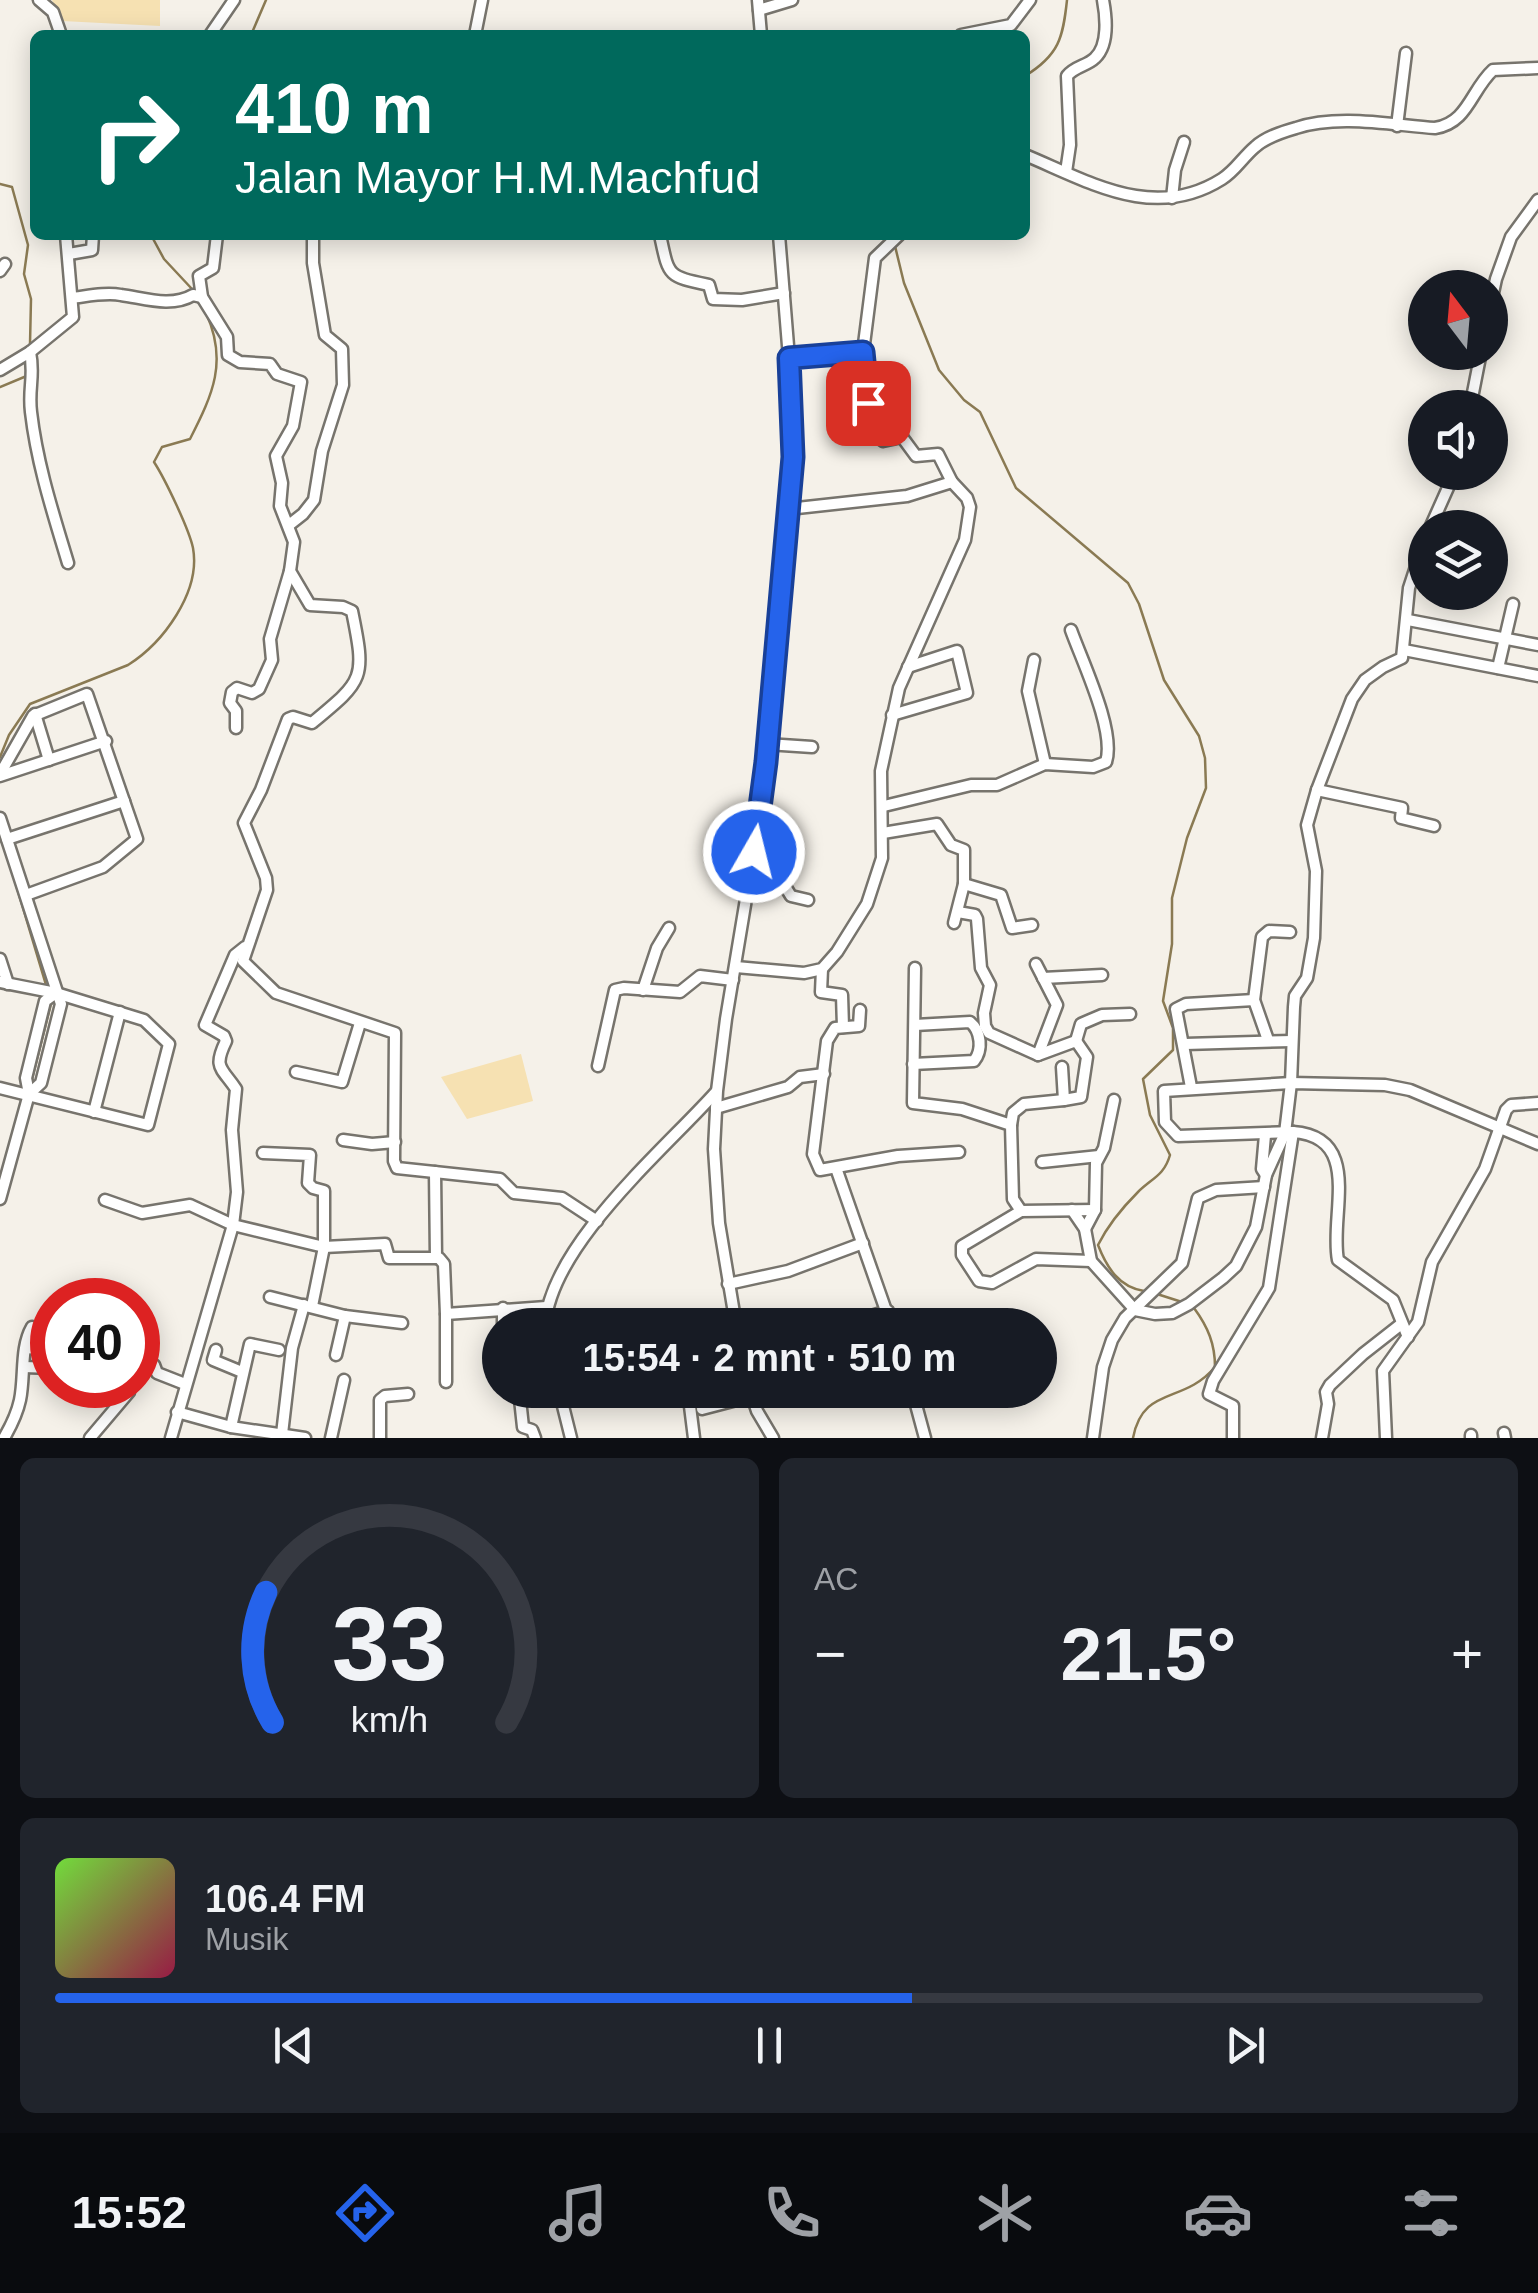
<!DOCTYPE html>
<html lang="id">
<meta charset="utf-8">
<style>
:root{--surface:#171b24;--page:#20242c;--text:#f1f3f6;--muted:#9ea1a6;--line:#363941;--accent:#2563eb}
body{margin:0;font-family:Arial,sans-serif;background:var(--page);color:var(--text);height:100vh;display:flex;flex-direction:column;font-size:38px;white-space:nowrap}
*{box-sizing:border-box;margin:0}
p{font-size:32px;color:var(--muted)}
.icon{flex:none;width:55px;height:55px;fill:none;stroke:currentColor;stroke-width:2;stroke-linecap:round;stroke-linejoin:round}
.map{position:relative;height:1438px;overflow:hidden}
.details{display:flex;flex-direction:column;gap:20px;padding:20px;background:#0d0f14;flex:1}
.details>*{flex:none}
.hud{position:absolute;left:30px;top:30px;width:1000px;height:210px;border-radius:15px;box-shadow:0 5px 25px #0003;background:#00695c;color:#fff;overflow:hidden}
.needle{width:65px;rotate:344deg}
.controls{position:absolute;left:1408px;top:270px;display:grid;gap:20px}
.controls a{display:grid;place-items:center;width:100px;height:100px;border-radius:50%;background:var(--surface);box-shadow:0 5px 25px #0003;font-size:50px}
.speed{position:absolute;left:30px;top:1278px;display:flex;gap:20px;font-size:50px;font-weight:700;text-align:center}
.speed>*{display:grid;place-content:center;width:130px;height:130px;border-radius:50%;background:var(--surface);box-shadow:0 5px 25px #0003;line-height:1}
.speed .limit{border:15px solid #d22;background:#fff;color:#111}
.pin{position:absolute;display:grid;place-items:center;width:85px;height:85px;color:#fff;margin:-42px;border-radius:20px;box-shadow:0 5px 15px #0006}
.me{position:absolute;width:110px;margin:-55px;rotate:8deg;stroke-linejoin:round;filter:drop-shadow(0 0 8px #0008)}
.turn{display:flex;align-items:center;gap:35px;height:210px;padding:0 40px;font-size:45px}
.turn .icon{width:130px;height:130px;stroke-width:2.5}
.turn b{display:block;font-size:70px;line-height:85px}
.big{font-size:75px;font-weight:800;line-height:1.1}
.details .tile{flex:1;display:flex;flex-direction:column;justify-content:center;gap:15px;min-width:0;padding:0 35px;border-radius:15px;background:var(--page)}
.details .dial{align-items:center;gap:0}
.dial svg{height:260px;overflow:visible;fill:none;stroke:var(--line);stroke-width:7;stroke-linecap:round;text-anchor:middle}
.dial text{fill:var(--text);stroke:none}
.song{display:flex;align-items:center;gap:30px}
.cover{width:120px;height:120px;border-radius:15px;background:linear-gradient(135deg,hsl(100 70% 55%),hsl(340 70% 35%))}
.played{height:10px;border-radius:5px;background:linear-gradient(90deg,var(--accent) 60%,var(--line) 60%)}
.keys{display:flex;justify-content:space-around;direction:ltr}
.heat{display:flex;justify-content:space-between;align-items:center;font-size:55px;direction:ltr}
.details .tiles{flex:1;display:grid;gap:20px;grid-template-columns:1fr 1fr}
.tile:last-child{grid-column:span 2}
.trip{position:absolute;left:482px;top:1308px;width:575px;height:100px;border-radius:50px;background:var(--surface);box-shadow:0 5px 25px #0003;font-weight:800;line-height:100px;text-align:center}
.tab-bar{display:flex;height:160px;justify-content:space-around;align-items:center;background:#090b0e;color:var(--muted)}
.tab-bar .icon{width:70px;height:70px}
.tab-bar .active{color:var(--accent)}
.tab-bar b{font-size:45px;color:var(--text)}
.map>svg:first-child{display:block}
.green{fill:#f6e1b2}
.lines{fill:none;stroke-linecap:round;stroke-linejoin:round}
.stream{stroke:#8a7a53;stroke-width:2.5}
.minor-casing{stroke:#77746d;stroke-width:15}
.minor{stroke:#fff;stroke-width:10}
.route-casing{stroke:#184099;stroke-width:25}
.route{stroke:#2563eb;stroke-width:18}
</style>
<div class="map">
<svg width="1538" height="1438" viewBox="0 0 1538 1438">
<rect width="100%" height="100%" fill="#f5f1e9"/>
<!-- green -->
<g class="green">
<path d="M 52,0 L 160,0 L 160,26 L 62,21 Z"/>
<path d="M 521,1054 L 533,1101 L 467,1119 L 441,1077 Z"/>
</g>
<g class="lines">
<!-- stream -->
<g class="stream">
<path d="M 251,35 L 266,0"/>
<path d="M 1025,76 C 1059,55 1063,38 1067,0"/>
<path d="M 0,184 L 12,187 L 28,245 L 24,274 L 31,299 L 30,344"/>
<path d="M 151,235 L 164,259 L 192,289"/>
<path d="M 895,246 L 904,283 L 939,370 L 964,400 L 980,412 L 1016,488 L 1128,583 L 1139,604 L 1164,680 L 1199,736 L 1205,758 L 1206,788 L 1187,838 L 1172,898 L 1172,944 L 1163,1001 L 1173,1028 L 1173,1050 L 1143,1079 L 1150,1115 L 1170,1155 C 1164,1176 1152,1178 1138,1192 C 1122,1208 1108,1225 1098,1245 C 1107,1268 1119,1287 1144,1291"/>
<path d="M 0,387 L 29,375"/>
<path d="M 0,757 L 9,735 L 30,704 L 128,665 C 163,643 201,592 193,548 C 189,529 165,479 154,462 L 162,447 L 190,439 C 213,394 228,361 206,313"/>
<path d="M 14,878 L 46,985"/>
<path d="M 31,1083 L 51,1004"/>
<path d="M 1157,1294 L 1182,1302"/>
<path d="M 1133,1438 C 1143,1385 1183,1405 1215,1367 C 1215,1344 1208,1327 1194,1308"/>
</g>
<!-- minor casing -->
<g class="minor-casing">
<g id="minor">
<path d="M 39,0 L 53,12 L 61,35"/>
<path d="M 758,0 L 761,35"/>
<path d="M 759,10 L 792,0"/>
<path d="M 210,35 L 234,0"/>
<path d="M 475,35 L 482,0"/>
<path d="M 961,35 L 1011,25 L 1030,0"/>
<path d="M 1397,126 L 1406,53"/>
<path d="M 1025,155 C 1090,182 1154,222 1222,179 C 1235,171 1243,157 1255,147 C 1266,137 1282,132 1296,128 C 1338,114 1392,125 1435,128 C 1468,123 1471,90 1493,70 L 1538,68"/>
<path d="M 1066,172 L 1070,145 L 1067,76 C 1075,66 1087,66 1095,58 C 1109,45 1106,16 1103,0"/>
<path d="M 1172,198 L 1175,170 L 1184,142"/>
<path d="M 217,235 L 213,268 L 199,276 L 202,297 L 227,337 L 228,355 L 240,362 L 270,364 L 277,374 L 301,382 L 293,426 L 276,456 L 282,483 L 280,506 L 294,542 L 290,571 L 310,605 L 343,607 L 352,611 C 366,679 364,680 312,723 L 293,717 L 288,719 L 261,790 L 244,823 L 266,878 L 267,890 L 243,961 L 276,993 L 395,1033 L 394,1161 L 397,1168 L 500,1179 L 514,1193 L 562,1198 L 597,1221"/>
<path d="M 660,235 C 669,277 667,276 709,285 L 713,299 L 742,300 L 784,293"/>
<path d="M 69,254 L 92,250 L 93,235"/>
<path d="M 0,271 L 5,264"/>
<path d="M 72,298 C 88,296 106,292 121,295 C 144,298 171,308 193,295 L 202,297"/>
<path d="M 1490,307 L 1496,279 L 1511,237 L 1538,200"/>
<path d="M 30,352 C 35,376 28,388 31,412 C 37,464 53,513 68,563"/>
<path d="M 863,352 L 868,403 L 883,441 L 902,437 L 898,415"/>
<path d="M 789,358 L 863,352 L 875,258 L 899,235"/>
<path d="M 0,370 L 30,352 L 73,317 L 66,235"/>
<path d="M 1470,408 L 1481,352"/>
<path d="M 788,509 L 907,496 L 952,482 L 938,454 L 916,456 L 902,437"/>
<path d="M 289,525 L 303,514 L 314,500 L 322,451 L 343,385 L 342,349 L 325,335 L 313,263 L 313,235"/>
<path d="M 1430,528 L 1455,472"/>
<path d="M 1408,620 L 1538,645"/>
<path d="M 1404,650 L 1538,676"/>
<path d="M 1034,660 L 1028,691 L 1045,764"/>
<path d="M 1498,668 L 1513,604"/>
<path d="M 35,714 L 49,760"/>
<path d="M 892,715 L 967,693 L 957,651 L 908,667"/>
<path d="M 236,728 L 236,711 L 230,703 L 232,692 L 237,688 L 252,693 L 259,689 L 272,660 L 270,639 L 290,571"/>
<path d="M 767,744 L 812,747"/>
<path d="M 0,774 L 33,716 L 87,694 L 137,839 L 103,867 L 26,895"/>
<path d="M 0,776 L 106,741"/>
<path d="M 1317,790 L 1402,808 L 1401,818 L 1434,826"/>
<path d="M 884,806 L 971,785 L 997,785 L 1045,764 L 1093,767 L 1106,762 C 1116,731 1082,661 1071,630"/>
<path d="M 0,818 L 61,1004 L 41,1083 L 29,1094"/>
<path d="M 883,833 L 937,824 L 951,845 L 964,850 L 964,884 L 954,923"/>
<path d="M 7,839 L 124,801"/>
<path d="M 749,884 L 783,883 L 791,896 L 808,900"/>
<path d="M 964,884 L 1001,895 L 1012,928 L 1032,925"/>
<path d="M 958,912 L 975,915 L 977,919 L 981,968 L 990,985 L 984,1013 L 985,1026 L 989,1033 L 1038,1055 L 1076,1041 L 1087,1057 L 1081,1097 L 1064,1100"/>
<path d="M 0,959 L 8,984"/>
<path d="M 1036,964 L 1057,1005 L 1038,1055"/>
<path d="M 736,967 L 804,973 L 822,969 L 837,952 L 867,904 L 882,858 L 881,771 L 899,688 L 965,540 L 970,507 L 967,498 L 952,482"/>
<path d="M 915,968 L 913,1103 L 962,1109 L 1011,1125 L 1013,1199 L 1021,1211 L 1095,1210"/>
<path d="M 822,969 L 821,992 L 842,995 L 843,1027"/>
<path d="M 1043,978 L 1102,975"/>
<path d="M 0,982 L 56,993 L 144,1020 L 169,1044 L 148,1125 L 0,1088"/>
<path d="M 643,990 L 657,948 L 669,928"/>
<path d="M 860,1010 L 859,1026 L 835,1028 L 827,1041 L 813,1154 L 820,1170 L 898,1156 L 959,1152"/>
<path d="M 1268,1040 L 1254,1000 L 1262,937 L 1269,931 L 1290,932"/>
<path d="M 1076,1041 L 1081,1024 L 1102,1015 L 1130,1014"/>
<path d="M 1185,1044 L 1292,1041"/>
<path d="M 913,1064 L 974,1061 C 983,1050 981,1031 970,1022 L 915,1025"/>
<path d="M 598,1066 L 615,990 L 624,988 L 680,992 L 700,976 L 733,980"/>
<path d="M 296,1072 L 342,1082 L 360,1023"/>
<path d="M 1191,1087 L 1176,1009 L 1186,1004 L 1254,1000"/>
<path d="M 716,1108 L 788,1087 L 800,1077 L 824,1074"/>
<path d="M 94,1112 L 120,1012"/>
<path d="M 1011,1125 L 1013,1113 L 1024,1104 L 1064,1100 L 1062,1067"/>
<path d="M 1265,1135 L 1262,1169 L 1266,1175"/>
<path d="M 343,1140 L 372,1144 L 395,1142"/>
<path d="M 263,1153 L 310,1155 L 308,1183 L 313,1188 L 324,1191 L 324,1247 L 312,1306"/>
<path d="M 1042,1162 L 1099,1156"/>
<path d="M 836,1168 L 891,1325"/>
<path d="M 435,1172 L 436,1258"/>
<path d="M 0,1199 L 29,1094 L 26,1078 L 45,1001 L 56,993"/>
<path d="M 105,1200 L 142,1213 L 190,1205 L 233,1225 L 324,1247 L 385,1244 L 389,1258 L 439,1258 L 444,1264 L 446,1314 L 546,1307"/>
<path d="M 1072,1210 L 1085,1229 L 1091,1261 L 1135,1310 L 1155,1314 L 1172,1313 L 1189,1304 L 1223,1278 L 1236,1266 L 1256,1227 L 1266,1175 L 1285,1133 L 1291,1083 L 1294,1007 L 1295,996 L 1307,978 L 1314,938 L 1316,871 L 1307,825 L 1317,790 L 1352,699 L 1365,680 L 1383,667 L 1402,658 L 1409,588 L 1425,539"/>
<path d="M 1021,1211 L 962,1246 L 962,1255 L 979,1281 L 992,1283 L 1036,1259 L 1091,1261"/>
<path d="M 1085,1229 L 1095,1210 L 1096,1163 L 1104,1148 L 1114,1100"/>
<path d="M 728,1284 L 788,1271 L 863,1243"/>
<path d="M 270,1297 L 345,1316 L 402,1323"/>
<path d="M 503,1308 L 503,1325"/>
<path d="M 446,1314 L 446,1382"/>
<path d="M 545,1325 C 551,1245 663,1151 716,1092"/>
<path d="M 736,1325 L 719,1223 L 714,1149 L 717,1091 L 726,1019 L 759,821 L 793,457 L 789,358 L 779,235"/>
<path d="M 841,1325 L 888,1311"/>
<path d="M 1408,1337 L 1393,1300 L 1338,1260 C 1329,1216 1364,1137 1293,1132 L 1178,1136 L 1165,1122 L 1164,1091 L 1291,1083 L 1385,1085 L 1410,1090 L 1538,1144"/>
<path d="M 26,1348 L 52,1350"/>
<path d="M 216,1350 L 213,1360 L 242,1372"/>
<path d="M 336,1355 L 345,1316"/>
<path d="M 138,1361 L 154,1365 L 157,1373 L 185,1384"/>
<path d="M 24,1367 L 52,1368"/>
<path d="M 519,1390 L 523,1427 L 532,1430 L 535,1438"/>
<path d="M 559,1390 L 571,1438"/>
<path d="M 688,1390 L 694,1438"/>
<path d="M 750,1390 L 757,1411 L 773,1438"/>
<path d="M 912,1390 L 925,1438"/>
<path d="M 702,1409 L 752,1396"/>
<path d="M 177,1412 L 231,1427 L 305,1438"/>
<path d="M 231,1427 L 250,1344 L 279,1350"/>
<path d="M 1504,1433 L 1505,1438"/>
<path d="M 282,1434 L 292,1348 L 304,1305"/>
<path d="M 1471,1435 L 1471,1438"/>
<path d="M 4,1438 C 11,1426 17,1414 20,1400 C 25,1376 20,1348 32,1327"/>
<path d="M 90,1438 L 129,1392 L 121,1385"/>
<path d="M 171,1438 L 233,1225 L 237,1192 L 232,1130 L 236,1089 C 221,1067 213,1068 226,1041 L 224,1036 L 205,1025 L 235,955 L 245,947"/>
<path d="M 331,1438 L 344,1380"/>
<path d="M 380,1438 L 380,1400 L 385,1396 L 408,1394"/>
<path d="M 1093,1438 L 1103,1367 L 1112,1340 L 1125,1318 L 1182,1263 L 1198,1198 L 1216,1190 L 1264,1187"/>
<path d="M 1233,1438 L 1233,1406 L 1209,1394 L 1213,1381 L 1269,1288 L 1293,1132"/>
<path d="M 1322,1438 L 1328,1404 L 1326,1392 L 1330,1385 L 1363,1354 L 1400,1325"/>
<path d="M 1386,1438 L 1383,1371 L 1418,1322 L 1432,1262 L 1485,1169 L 1506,1110 L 1511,1105 L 1538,1103"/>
</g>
</g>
<!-- minor -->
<use href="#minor" class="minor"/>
</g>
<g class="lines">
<!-- route casing -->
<g class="route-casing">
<path id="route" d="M 754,852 L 766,762 L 793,457 L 789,358 L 863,352 L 868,403"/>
</g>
<!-- route -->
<use href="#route" class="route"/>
</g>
</svg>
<div class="controls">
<a><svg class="needle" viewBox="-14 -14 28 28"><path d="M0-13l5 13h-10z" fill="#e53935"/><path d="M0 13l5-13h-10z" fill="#9ea1a6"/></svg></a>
<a><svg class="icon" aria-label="sound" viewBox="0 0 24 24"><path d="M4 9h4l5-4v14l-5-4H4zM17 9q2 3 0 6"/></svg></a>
<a><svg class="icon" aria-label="layers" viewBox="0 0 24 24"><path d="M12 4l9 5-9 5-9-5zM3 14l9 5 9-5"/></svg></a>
</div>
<div class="speed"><div class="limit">40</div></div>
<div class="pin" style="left:868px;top:403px;background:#d93025"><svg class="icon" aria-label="arrive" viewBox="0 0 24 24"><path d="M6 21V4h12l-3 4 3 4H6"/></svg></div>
<svg class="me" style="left:754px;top:852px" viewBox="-20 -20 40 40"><circle r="17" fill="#2563eb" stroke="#fff" stroke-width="3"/><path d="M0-11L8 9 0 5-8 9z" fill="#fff"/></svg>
<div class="trip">15:54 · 2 mnt · 510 m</div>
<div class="hud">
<div class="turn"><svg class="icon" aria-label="right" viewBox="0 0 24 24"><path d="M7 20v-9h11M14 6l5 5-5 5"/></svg><div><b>410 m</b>Jalan Mayor H.M.Machfud</div></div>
</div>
</div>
<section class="details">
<div class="tiles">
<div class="tile dial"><svg viewBox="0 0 100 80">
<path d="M14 69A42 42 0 1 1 86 69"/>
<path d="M14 69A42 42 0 0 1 12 29" stroke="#2563eb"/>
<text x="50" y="56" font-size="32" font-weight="700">33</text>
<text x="50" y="72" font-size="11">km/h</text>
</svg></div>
<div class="tile"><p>AC</p>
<div class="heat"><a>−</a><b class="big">21.5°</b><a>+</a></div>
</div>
<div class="tile">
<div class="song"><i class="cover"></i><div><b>106.4 FM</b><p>Musik</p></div></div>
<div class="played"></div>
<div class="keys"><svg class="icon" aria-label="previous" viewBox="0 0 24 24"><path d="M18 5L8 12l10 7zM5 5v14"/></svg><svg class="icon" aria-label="pause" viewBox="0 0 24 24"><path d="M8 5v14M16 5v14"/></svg><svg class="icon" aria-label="next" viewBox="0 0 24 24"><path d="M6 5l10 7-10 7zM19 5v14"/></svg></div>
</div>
</div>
</section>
<nav class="tab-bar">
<b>15:52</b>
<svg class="icon active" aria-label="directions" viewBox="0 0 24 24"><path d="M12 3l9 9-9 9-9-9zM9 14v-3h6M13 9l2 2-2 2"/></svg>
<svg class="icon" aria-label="music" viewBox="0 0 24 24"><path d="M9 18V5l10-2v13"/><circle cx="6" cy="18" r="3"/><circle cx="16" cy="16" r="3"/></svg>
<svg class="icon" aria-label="phone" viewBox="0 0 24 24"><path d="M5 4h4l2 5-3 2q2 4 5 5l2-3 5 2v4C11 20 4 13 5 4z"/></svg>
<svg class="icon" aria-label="climate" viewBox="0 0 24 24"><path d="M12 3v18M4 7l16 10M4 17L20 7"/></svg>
<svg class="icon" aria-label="car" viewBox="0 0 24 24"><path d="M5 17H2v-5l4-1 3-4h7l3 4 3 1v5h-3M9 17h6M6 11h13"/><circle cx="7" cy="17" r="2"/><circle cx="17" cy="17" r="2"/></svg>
<svg class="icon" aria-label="filters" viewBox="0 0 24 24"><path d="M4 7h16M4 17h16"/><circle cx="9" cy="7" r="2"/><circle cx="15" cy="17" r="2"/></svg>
</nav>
